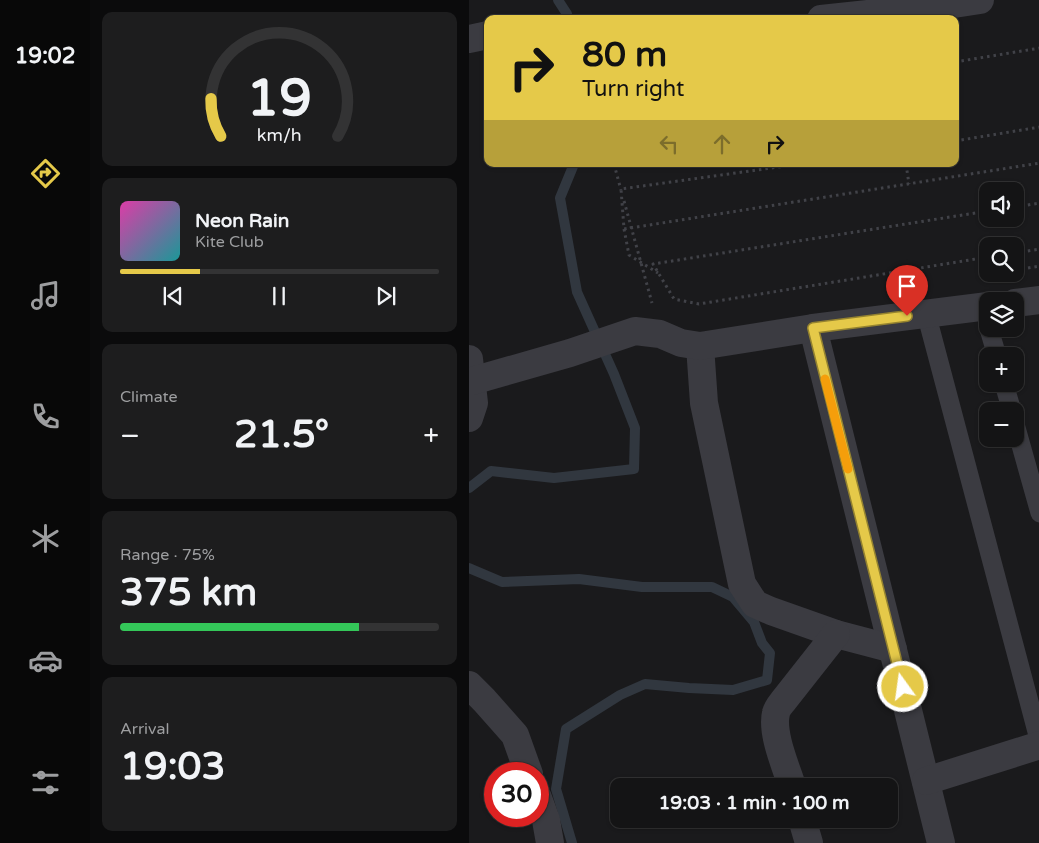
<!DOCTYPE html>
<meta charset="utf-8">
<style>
:root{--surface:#141415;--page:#1d1d1e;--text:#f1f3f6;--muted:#9d9ea0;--line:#333334;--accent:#e5c949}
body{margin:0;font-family:"Varela Round",sans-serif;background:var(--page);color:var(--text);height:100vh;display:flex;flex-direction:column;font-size:19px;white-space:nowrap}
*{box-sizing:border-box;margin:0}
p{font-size:16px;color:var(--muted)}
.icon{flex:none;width:28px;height:28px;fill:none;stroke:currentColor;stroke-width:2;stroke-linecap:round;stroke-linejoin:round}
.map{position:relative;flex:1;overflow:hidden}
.drawer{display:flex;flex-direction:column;gap:12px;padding:12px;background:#0b0b0c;width:379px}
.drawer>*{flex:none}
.top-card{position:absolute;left:15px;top:15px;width:475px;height:152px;border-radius:10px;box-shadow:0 1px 4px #0004,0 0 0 1px var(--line);background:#e5c949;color:#111;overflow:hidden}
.buttons{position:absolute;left:510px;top:182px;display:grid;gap:10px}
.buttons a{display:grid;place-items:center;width:45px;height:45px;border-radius:10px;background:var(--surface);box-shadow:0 1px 4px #0004,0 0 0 1px var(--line);font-size:25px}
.speed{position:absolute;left:15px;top:762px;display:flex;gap:10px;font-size:25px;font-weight:700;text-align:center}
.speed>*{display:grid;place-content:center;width:65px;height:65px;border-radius:50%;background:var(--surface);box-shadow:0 1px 4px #0004,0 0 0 1px var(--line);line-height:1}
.speed .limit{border:8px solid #d22;background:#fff;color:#111}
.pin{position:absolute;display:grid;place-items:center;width:42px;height:42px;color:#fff;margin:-51px -21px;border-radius:50% 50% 50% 0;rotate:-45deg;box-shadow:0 0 5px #0007}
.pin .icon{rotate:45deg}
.me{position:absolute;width:55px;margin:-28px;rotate:346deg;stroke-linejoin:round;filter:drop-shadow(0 0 4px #0008)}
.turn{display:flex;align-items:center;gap:18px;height:105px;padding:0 15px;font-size:22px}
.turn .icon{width:65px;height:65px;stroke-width:2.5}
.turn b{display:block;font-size:35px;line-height:42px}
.lanes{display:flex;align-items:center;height:48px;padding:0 15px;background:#0003;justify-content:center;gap:25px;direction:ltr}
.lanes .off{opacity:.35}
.big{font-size:38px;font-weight:700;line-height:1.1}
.drawer .widget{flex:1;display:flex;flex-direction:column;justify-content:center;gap:8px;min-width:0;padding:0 18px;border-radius:10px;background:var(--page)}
.drawer .dial{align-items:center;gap:0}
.dial svg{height:130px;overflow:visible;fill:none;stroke:var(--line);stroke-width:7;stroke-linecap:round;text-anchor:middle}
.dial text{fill:var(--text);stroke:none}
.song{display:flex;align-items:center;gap:15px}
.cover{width:60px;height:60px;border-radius:8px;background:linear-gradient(135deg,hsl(320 70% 55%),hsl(180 70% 35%))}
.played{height:5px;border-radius:2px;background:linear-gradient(90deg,var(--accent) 25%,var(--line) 25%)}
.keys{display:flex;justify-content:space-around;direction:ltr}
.heat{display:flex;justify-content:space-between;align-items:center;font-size:28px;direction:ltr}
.charge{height:8px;border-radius:4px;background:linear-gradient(90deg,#34c759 75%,var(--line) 0)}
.trip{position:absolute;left:141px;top:778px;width:288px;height:50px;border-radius:10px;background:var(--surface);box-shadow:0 1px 4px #0004,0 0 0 1px var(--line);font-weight:700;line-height:50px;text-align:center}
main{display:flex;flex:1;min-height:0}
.tab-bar{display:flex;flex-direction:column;width:90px;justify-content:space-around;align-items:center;background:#080808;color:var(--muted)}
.tab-bar .icon{width:35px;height:35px}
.tab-bar .on{color:var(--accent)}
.tab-bar b{font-size:22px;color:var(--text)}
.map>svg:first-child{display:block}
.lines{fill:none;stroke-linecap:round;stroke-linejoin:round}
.stream{stroke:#31373f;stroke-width:10}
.path{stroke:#414248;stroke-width:3;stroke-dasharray:2.5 4;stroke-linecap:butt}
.service{stroke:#3b3b41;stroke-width:19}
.minor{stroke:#3b3b41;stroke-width:28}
.route-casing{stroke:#95832f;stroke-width:12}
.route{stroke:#e5c949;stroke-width:9}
.slow{stroke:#f59e0b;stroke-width:9}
</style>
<main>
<nav class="tab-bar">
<b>19:02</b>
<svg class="icon on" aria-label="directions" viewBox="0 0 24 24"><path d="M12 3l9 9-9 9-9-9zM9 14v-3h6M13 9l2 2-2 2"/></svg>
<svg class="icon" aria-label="music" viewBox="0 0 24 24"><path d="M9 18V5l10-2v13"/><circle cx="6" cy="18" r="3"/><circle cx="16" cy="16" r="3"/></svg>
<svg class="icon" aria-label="phone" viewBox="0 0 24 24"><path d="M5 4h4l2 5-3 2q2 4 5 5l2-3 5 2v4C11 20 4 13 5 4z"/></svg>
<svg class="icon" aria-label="climate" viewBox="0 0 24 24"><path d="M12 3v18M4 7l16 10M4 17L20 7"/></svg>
<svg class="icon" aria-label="car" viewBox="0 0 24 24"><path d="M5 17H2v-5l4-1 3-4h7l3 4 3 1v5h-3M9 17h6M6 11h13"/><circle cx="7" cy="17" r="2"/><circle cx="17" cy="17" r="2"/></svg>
<svg class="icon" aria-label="filters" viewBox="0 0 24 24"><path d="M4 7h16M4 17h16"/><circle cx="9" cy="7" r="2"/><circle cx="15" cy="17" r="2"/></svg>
</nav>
<section class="drawer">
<div class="widget dial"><svg viewBox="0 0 100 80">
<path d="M14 69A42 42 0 1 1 86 69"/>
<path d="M14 69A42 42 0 0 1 8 46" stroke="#e5c949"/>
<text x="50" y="56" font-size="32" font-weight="700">19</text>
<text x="50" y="72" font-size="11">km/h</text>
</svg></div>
<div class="widget">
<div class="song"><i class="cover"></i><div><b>Neon Rain</b><p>Kite Club</p></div></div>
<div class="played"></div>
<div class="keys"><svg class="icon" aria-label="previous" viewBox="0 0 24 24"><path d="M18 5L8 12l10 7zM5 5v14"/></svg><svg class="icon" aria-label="pause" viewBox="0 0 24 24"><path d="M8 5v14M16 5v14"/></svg><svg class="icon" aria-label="next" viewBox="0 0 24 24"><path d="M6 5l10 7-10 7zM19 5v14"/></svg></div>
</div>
<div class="widget"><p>Climate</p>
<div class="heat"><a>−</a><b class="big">21.5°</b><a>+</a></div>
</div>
<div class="widget"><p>Range · 75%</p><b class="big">375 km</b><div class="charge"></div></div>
<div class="widget"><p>Arrival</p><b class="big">19:03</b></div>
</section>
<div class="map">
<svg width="571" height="843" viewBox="0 0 571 843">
<rect width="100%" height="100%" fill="#1a1a1c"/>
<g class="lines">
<!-- stream -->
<g class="stream">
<path d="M 89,0 L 98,14 L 99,19"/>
<path d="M 0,488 L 22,471 L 85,478 L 165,469 L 166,428 L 145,374 L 108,292 L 91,198 L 105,164"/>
<path d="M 0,568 L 33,582 L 110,579 L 173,587 L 243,587 L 264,597 L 285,622 L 293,643 L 301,653 L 298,680 L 264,690 L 220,688 L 176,684 L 151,695 L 97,729 L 87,789 L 103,843"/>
</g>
<!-- path -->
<g class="path">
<path d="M 486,62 L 571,48"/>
<path d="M 486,141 L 571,127"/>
<path d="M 145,164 L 152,190"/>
<path d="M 331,164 L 152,189 L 155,229 L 571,163"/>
<path d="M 437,164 L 440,184"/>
<path d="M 155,201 L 183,303"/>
<path d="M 546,207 L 571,203"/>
<path d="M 519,211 L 184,264 L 205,299 L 230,304 L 519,257"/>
<path d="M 155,229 L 160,255 L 189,273"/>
<path d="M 546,253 L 571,249"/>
<path d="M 559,268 L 571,266"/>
</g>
<!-- service -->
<g class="service">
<path d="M 457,313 L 571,743"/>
<path d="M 520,329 L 528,356"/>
<path d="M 535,384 L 543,411"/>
<path d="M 546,424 L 571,513"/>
</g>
<!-- minor -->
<g class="minor">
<path d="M 352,19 L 472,6 L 511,0"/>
<path d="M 0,39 L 19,35"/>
<path d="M 546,303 L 571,300"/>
<path d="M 344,328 L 472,843"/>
<path d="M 231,346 L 235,403 L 273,584 L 286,604 L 302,611 L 367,634 L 424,649"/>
<path d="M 0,359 L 5,403 L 0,418"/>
<path d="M 3,381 L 101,353 L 166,331 L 191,334 L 212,343 L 231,346 L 344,328 L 519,306"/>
<path d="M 0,685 L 15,700 L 46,735 L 60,774"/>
<path d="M 457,781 L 571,745"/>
<path d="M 323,786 C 317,767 302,733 307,713 C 308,708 312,704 315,700 L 367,634"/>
<path d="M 69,798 L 77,820 L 81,843"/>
<path d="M 333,819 L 340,843"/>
</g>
</g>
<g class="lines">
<!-- route casing -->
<g class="route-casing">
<path id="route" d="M 434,687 L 344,328 L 438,316"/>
</g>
<!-- route -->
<use href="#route" class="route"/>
<!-- slow -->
<path class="slow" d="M 356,379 L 379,469"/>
</g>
</svg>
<div class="buttons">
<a><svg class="icon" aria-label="sound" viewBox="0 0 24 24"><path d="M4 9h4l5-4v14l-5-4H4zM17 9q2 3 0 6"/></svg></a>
<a><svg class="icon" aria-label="search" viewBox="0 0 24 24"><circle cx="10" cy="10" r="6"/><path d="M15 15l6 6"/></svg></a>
<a><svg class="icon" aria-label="layers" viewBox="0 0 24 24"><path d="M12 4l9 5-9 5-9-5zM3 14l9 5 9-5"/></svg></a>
<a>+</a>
<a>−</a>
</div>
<div class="speed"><div class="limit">30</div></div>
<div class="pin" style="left:438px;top:316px;background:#d93025"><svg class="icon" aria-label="arrive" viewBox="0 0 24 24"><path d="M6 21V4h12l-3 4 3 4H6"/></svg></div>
<svg class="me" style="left:434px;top:687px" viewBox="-20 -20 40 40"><circle r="17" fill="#e5c949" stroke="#fff" stroke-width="3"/><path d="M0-11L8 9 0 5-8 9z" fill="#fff"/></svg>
<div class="trip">19:03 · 1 min · 100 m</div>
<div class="top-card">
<div class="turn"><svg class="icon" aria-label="right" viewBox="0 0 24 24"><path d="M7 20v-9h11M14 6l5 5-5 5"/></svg><div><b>80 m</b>Turn right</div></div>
<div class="lanes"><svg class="icon off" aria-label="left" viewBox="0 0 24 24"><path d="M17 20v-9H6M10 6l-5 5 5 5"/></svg><svg class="icon off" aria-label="ahead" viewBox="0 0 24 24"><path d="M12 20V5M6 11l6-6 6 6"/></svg><svg class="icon" aria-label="right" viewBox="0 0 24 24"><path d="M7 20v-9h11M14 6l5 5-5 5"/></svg></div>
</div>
</div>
</main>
